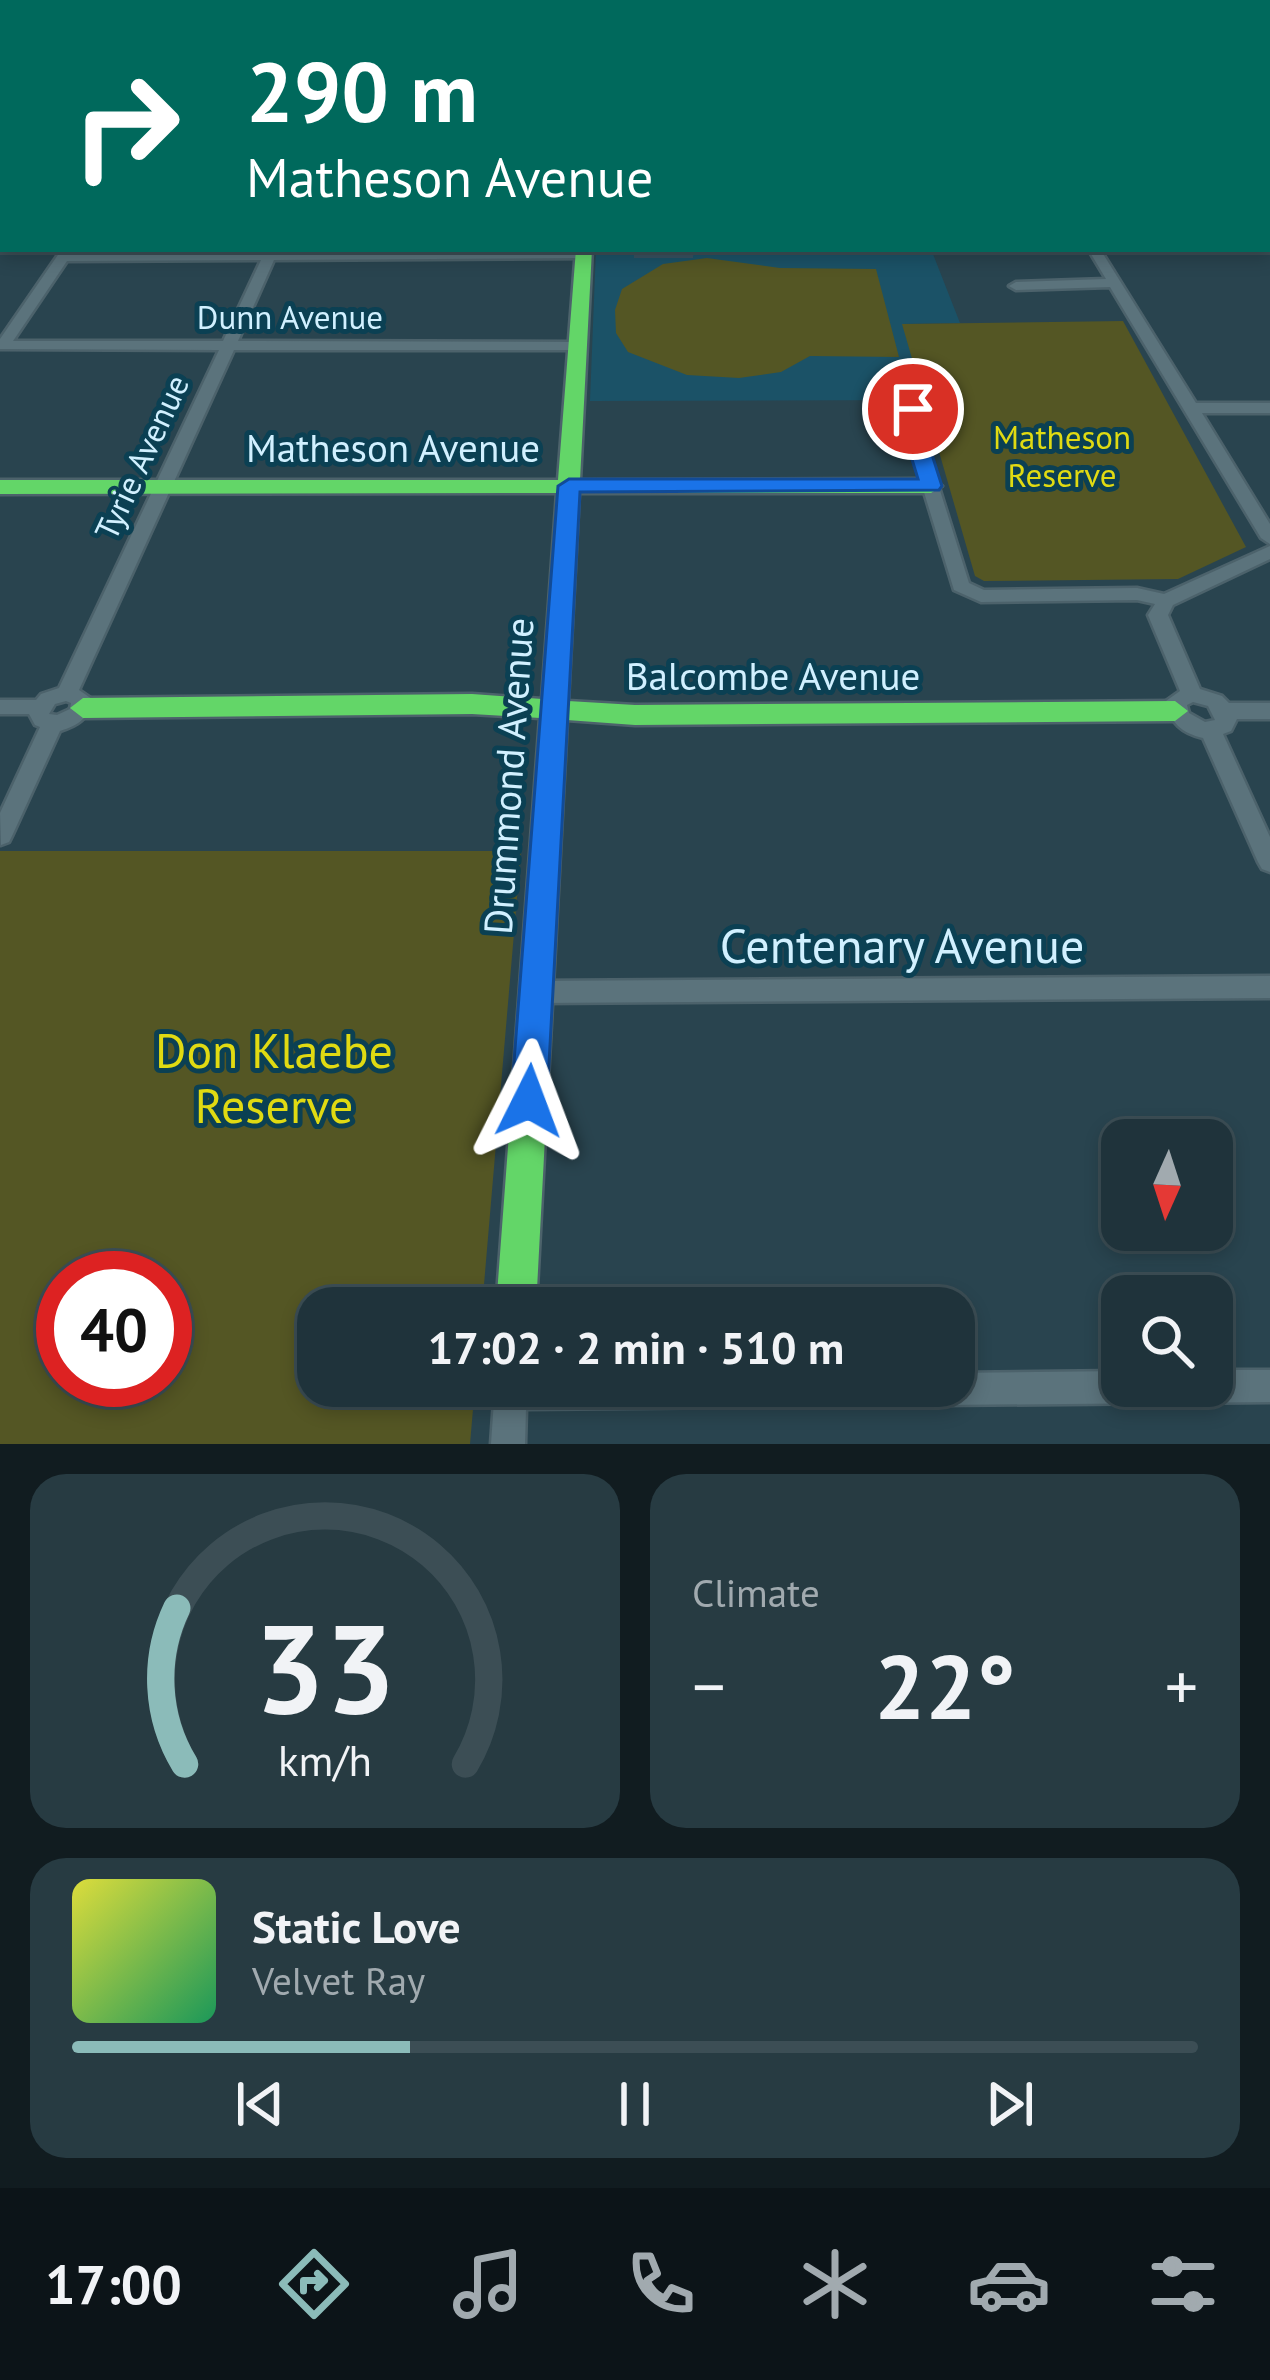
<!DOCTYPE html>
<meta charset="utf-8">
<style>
:root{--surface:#1f333b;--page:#273b42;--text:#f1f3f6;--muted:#a1aaaf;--line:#3c4e55;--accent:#8bbbb9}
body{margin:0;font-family:"PT Sans",sans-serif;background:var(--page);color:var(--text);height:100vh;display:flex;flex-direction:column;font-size:45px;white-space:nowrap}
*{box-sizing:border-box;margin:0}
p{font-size:39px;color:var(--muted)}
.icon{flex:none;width:66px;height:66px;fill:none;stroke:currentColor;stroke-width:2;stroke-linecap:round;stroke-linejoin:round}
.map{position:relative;height:1444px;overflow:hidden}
.details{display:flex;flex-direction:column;gap:30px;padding:30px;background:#111c20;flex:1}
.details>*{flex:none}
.banner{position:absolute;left:0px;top:0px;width:1272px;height:252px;box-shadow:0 6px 18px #0003,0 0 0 3px var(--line);background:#00695c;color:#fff;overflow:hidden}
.needle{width:78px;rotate:183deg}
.controls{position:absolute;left:1101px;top:1119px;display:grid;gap:24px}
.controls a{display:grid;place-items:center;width:132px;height:132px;border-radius:24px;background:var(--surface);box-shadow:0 6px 18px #0003,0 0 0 3px var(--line);font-size:60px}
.speed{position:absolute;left:36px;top:1251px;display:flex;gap:24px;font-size:60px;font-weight:700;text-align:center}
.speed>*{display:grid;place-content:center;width:156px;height:156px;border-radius:50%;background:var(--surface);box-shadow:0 6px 18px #0003,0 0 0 3px var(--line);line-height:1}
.speed .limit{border:18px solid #d22;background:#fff;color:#111}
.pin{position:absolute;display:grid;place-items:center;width:102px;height:102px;color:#fff;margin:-51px;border:6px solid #fff;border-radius:50%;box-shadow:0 3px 12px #0007}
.me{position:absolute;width:132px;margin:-66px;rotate:3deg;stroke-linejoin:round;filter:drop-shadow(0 0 9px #0008)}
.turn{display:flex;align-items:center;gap:42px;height:252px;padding:0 48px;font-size:54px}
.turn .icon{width:156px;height:156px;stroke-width:2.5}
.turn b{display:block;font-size:84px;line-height:102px}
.big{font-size:90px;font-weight:800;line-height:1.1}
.details .tile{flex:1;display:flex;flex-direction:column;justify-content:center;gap:18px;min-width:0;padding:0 42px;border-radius:36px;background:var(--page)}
.details .dial{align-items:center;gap:0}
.dial svg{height:312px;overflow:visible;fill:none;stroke:var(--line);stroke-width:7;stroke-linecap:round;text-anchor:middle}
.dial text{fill:var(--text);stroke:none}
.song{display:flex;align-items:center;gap:36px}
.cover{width:144px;height:144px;border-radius:18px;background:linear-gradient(135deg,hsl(60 70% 55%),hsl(150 70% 35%))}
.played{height:12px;border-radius:6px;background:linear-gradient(90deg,var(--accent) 30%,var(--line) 30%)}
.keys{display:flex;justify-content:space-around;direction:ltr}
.heat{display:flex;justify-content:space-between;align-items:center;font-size:66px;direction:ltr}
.details .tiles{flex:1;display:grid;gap:30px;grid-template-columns:1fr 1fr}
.tile:last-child{grid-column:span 2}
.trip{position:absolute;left:297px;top:1287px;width:678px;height:120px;border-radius:36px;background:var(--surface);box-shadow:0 6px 18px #0003,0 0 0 3px var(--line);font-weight:800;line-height:120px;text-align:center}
.tab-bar{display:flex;height:192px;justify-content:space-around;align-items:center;background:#0c1418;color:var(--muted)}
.tab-bar .icon{width:84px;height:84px}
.tab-bar .on{color:var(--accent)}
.tab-bar b{font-size:54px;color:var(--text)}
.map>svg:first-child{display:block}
.built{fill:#1b5267}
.green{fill:#545624;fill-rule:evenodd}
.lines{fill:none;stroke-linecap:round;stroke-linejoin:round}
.street-casing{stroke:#4c626b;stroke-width:5}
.fast-casing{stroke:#4c626b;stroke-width:5}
.street{fill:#5b737c;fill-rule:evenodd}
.fast{fill:#63d668;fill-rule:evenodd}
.wall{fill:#385160}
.route{fill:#1a73e8;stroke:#114b97;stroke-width:3}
.labels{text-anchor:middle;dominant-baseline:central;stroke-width:10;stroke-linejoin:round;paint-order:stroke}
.far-street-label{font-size:33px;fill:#d1f0ff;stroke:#0b4053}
.far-park-label{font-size:33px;fill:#e0da12;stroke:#0b4053}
.street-label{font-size:39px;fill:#d1f0ff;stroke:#0b4053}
.near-street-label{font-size:48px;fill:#d1f0ff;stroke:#0b4053}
.near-park-label{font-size:48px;fill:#e0da12;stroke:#0b4053}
</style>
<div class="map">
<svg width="1270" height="1444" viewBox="0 0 1270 1444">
<rect width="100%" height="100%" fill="#29444f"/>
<!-- built -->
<path class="built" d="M 596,249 L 931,249 L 960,323 L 903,324 L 928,400 L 590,401 Z"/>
<!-- green -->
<g class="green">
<path d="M 707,258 L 780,268 L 876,269 L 899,357 L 810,356 L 781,372 L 739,378 L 687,375 L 628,352 L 616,333 L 615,310 L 622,289 L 663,264 Z"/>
<path d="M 1123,321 L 1246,547 L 1178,579 L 984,581 L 975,576 L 902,324 Z"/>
<path d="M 0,851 L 521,851 L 482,1308 L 318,1308 L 318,1386 L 475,1386 L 470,1444 L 0,1444 ZM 165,1278 L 165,1380 L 63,1380 L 63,1278 Z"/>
</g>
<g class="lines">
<!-- street casing -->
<g class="street-casing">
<g id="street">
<rect x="650" y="0" width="8" height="3"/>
<rect x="758" y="0" width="8" height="3"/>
<path d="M 883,0 L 891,0 L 893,3 L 885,3 Z"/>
<path d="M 1008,0 L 1016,0 L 1018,3 L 1010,3 Z"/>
<path d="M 1075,0 L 1084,0 L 1086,3 L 1077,3 Z"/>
<rect x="0" y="46" width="3" height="6"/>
<rect x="1269" y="74" width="1" height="6"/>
<rect x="1269" y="129" width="1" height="6"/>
<rect x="0" y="132" width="3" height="6"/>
<rect x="0" y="225" width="3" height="8"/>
<rect x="1269" y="236" width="1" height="9"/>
<path d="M 62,249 L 74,249 L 72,253 L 265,252 L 267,249 L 279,249 L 278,252 L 583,251 L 588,252 L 588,258 L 274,260 L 238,341 L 577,342 L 584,346 L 577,350 L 234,350 L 79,690 L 92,699 C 88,719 79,725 60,731 L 12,836 L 9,842 L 1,845 L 0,813 L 40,727 L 35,725 L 29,714 L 0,714 L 0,700 L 36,700 L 41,694 L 59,688 L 219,350 L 0,349 L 0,339 ZM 261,260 L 223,341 L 13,341 L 67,261 ZM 66,701 L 71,703 L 70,709 L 57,715 L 49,714 L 55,704 Z"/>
<path d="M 1088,249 L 1100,249 L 1196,403 L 1270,403 L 1270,413 L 1202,413 L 1270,524 L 1270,544 L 1261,538 L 1110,287 L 1016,290 L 1009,286 L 1016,282 L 1106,279 Z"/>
<path d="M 913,404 L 921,409 L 917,417 L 969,583 L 984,590 L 1137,588 L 1164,594 L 1270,546 L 1270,559 L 1173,605 L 1168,615 L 1200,689 L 1222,696 L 1229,703 L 1270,703 L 1270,719 L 1237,719 L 1231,731 L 1223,734 L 1270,837 L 1270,872 L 1262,869 L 1258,862 L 1203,738 C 1182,733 1170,723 1166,701 L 1180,691 L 1148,615 L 1155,604 L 1137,600 L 981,602 L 954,590 L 901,417 L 907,406 ZM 1193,702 L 1208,706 L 1215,720 L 1205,722 L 1189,713 L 1187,705 Z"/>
<path d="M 1270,976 L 1270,998 L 536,1003 L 527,1000 L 523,992 L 527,984 L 536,981 Z"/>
<path d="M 1212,1370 L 1270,1370 L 1270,1402 L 526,1409 L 525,1444 L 491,1444 L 495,1386 L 954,1386 L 954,1373 L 1122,1371 L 1122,1386 L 1212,1386 Z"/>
</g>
</g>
<!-- fast casing -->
<g class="fast-casing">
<g id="fast">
<path d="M 3,119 L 3,130 L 0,131 L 0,120 Z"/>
<path d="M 576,249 L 592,249 L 580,480 L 931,479 L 942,486 L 931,493 L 579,493 L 568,701 L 635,705 L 1175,701 L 1188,711 L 1175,721 L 635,725 L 567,720 L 536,1308 L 496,1308 L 540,718 L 472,714 L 83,718 L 70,708 L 83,698 L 472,694 L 542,699 L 557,493 L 0,494 L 0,480 L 558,480 Z"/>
</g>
</g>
<!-- street -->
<use href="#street" class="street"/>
<!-- fast -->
<use href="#fast" class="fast"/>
</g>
<!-- wall -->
<path class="wall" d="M 634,249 L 694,249 L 693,258 L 634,258 Z"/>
<!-- route -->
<path class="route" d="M 913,403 L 923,409 L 920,417 L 942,486 L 939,490 L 580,492 L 547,1101 L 542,1113 L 529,1118 L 516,1113 L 511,1101 L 558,486 L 569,479 L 918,479 L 899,417 L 905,405 Z"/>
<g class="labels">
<!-- far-street labels -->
<g class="far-street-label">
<text x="290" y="316">Dunn Avenue</text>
<text transform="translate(141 457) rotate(-65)">Tyrie Avenue</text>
</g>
<!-- far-park labels -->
<g class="far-park-label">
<text x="1062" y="436">Matheson<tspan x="1062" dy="38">Reserve</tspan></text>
</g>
<!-- street labels -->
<g class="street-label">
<text x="393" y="447">Matheson Avenue</text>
<text x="773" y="675">Balcombe Avenue</text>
<text transform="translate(508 776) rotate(-86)">Drummond Avenue</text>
</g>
<!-- near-street labels -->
<g class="near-street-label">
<text x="902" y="945">Centenary Avenue</text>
</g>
<!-- near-park labels -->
<g class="near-park-label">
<text x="274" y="1050">Don Klaebe<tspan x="274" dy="55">Reserve</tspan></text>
</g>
</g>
</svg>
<div class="controls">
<a><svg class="needle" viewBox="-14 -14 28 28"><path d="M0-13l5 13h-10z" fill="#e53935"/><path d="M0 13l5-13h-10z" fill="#a1aaaf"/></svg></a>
<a><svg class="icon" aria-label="search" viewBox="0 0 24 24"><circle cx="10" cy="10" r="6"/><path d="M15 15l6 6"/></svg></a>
</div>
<div class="speed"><div class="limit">40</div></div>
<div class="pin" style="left:913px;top:409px;background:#d93025"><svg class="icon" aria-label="arrive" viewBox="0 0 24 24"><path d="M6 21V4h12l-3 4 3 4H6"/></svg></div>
<svg class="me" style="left:529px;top:1101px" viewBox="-20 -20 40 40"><path d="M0-17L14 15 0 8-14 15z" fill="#1a73e8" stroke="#fff" stroke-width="4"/></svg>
<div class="trip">17:02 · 2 min · 510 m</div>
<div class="banner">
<div class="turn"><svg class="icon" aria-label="right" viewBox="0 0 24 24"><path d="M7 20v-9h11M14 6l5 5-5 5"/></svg><div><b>290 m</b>Matheson Avenue</div></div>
</div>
</div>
<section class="details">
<div class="tiles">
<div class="tile dial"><svg viewBox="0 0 100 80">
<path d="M14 69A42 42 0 1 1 86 69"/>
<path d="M14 69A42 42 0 0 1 12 29" stroke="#8bbbb9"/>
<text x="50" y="56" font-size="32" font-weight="700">33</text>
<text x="50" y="72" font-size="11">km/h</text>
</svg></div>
<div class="tile"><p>Climate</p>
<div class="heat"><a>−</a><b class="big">22°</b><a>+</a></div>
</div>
<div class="tile">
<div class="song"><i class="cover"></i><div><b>Static Love</b><p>Velvet Ray</p></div></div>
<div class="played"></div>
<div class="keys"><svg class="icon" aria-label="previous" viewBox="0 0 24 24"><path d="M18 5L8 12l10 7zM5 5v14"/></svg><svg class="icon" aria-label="pause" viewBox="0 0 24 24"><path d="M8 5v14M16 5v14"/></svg><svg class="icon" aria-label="next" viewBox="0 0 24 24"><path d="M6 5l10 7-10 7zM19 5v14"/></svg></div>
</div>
</div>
</section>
<nav class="tab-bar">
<b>17:00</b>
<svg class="icon on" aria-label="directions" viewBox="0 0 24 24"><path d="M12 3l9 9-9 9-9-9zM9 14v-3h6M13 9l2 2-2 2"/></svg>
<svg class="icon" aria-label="music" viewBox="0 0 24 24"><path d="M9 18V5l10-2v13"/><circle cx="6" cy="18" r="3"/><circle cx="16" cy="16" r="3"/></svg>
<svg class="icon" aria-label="phone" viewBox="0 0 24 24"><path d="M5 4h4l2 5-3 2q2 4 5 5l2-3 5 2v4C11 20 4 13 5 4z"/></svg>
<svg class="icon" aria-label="climate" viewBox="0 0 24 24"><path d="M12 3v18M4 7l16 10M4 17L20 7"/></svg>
<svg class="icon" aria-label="car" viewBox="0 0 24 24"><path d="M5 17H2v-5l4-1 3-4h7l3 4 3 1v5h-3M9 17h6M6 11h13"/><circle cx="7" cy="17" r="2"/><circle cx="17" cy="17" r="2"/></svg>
<svg class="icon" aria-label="filters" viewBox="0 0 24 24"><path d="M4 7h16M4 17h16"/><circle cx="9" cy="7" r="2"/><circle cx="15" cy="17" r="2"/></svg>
</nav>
